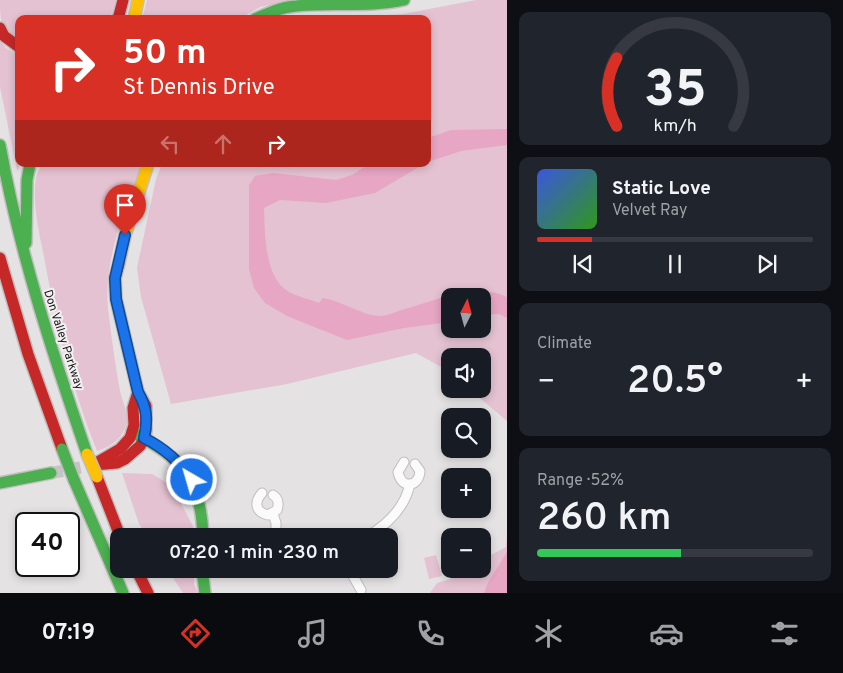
<!DOCTYPE html>
<meta charset="utf-8">
<style>
:root{--surface:#171b24;--page:#20242c;--text:#f1f3f6;--muted:#9ea1a6;--line:#363941;--accent:#d93025}
body{margin:0;font-family:Overpass,sans-serif;background:var(--page);color:var(--text);height:100vh;display:flex;flex-direction:column;font-size:19px;white-space:nowrap}
*{box-sizing:border-box;margin:0}
p{font-size:16px;color:var(--muted)}
.icon{flex:none;width:28px;height:28px;fill:none;stroke:currentColor;stroke-width:2;stroke-linecap:round;stroke-linejoin:round}
.map{position:relative;flex:1;overflow:hidden}
.sheet{display:flex;flex-direction:column;gap:12px;padding:12px;background:#0d0f14;width:336px}
.sheet>*{flex:none}
.banner{position:absolute;left:15px;top:15px;width:416px;height:152px;border-radius:10px;box-shadow:0 2px 8px #0003;background:#d93025;color:#fff;overflow:hidden}
.needle{width:32px;rotate:6deg}
.controls{position:absolute;left:441px;top:288px;display:grid;gap:10px}
.controls a{display:grid;place-items:center;width:50px;height:50px;border-radius:10px;background:var(--surface);box-shadow:0 2px 8px #0003;font-size:25px}
.speed{position:absolute;left:15px;top:512px;display:flex;gap:10px;font-size:25px;font-weight:700;text-align:center}
.speed>*{display:grid;place-content:center;width:65px;height:65px;border-radius:50%;background:var(--surface);box-shadow:0 2px 8px #0003;line-height:1}
.speed .limit{border:2px solid #111;border-radius:8px;background:#fff;color:#111}
.pin{position:absolute;display:grid;place-items:center;width:42px;height:42px;color:#fff;margin:-51px -21px;border-radius:50% 50% 50% 0;rotate:-45deg;box-shadow:0 0 5px #0007}
.pin .icon{rotate:45deg}
.me{position:absolute;width:55px;margin:-28px;rotate:322deg;stroke-linejoin:round;filter:drop-shadow(0 0 4px #0008)}
.turn{display:flex;align-items:center;gap:18px;height:105px;padding:0 25px;font-size:22px}
.turn .icon{width:65px;height:65px;stroke-width:2.5}
.turn b{display:block;font-size:35px;line-height:42px}
.lanes{display:flex;align-items:center;height:48px;padding:0 25px;background:#0003;justify-content:center;gap:25px;direction:ltr}
.lanes .off{opacity:.35}
.big{font-size:38px;font-weight:600;line-height:1.1}
.sheet .tile{flex:1;display:flex;flex-direction:column;justify-content:center;gap:8px;min-width:0;padding:0 18px;border-radius:10px;background:var(--page)}
.sheet .dial{align-items:center;gap:0}
.dial svg{height:130px;overflow:visible;fill:none;stroke:var(--line);stroke-width:7;stroke-linecap:round;text-anchor:middle}
.dial text{fill:var(--text);stroke:none}
.song{display:flex;align-items:center;gap:15px}
.cover{width:60px;height:60px;border-radius:8px;background:linear-gradient(135deg,hsl(230 70% 55%),hsl(110 70% 35%))}
.played{height:5px;border-radius:2px;background:linear-gradient(90deg,var(--accent) 20%,var(--line) 20%)}
.keys{display:flex;justify-content:space-around;direction:ltr}
.heat{display:flex;justify-content:space-between;align-items:center;font-size:28px;direction:ltr}
.charge{height:8px;border-radius:4px;background:linear-gradient(90deg,#34c759 52%,var(--line) 0)}
.trip{position:absolute;left:110px;top:528px;width:288px;height:50px;border-radius:10px;background:var(--surface);box-shadow:0 2px 8px #0003;font-weight:600;line-height:50px;text-align:center}
.tab-bar{display:flex;height:80px;justify-content:space-around;align-items:center;background:#090b0e;color:var(--muted)}
.tab-bar .icon{width:35px;height:35px}
.tab-bar .active{color:var(--accent)}
.tab-bar b{font-size:22px;color:var(--text)}
main{display:flex;flex:1;min-height:0}
.map>svg:first-child{display:block}
.green{fill:#e4c2d1;fill-rule:evenodd}
.water{fill:#e6a6c4}
.lines{fill:none;stroke-linecap:round;stroke-linejoin:round}
.secondary-tunnel{stroke:#c6c3c4;stroke-width:12;stroke-dasharray:12 6;stroke-linecap:butt}
.street-casing{stroke:#c0bebf;stroke-width:11}
.fast-casing{stroke:#c0bebf;stroke-width:14}
.slow-casing{stroke:#c0bebf;stroke-width:14}
.jam-casing{stroke:#c0bebf;stroke-width:14}
.street{stroke:#fbfbfb;stroke-width:9}
.fast{stroke:#4caf50;stroke-width:11}
.slow{stroke:#ffc107;stroke-width:11}
.jam{stroke:#c62828;stroke-width:11}
.fast-bridge-casing{stroke:#bebdbd;stroke-width:14;stroke-linecap:butt}
.slow-bridge-casing{stroke:#bebdbd;stroke-width:14;stroke-linecap:butt}
.fast-bridge{stroke:#4caf50;stroke-width:11}
.slow-bridge{stroke:#ffc107;stroke-width:11}
.route-casing{stroke:#114b97;stroke-width:12}
.route{stroke:#1a73e8;stroke-width:9}
.labels{text-anchor:middle;dominant-baseline:central;stroke-width:4;stroke-linejoin:round;paint-order:stroke}
.street-label{font-size:12px;fill:#171616;stroke:#f4eff1}
</style>
<main>
<div class="map">
<svg width="507" height="593" viewBox="0 0 507 593">
<rect width="100%" height="100%" fill="#e5e2e3"/>
<!-- green -->
<g class="green">
<path d="M 0,0 L 116,0 L 110,19 L 19,19 L 19,41 C 1,23 0,26 0,0 Z"/>
<path d="M 147,0 L 293,0 L 260,7 L 239,19 L 142,19 Z"/>
<path d="M 476,0 L 507,0 L 507,421 L 469,389 L 482,389 L 482,356 L 450,356 L 450,372 L 416,353 L 287,384 L 171,404 L 141,297 L 137,268 L 156,179 L 162,164 L 428,164 L 428,19 L 329,19 L 403,14 ZM 450,296 L 482,296 L 482,329 L 450,329 Z"/>
<path d="M 0,41 L 6,48 L 19,56 L 20,164 L 18,170 L 17,170 L 0,87 Z"/>
<path d="M 42,164 L 141,164 C 126,210 103,259 108,308 C 111,335 115,364 120,391 C 122,400 128,412 127,421 C 125,437 111,447 97,451 C 72,389 56,323 44,257 C 39,232 32,203 36,178 C 37,173 40,168 42,164 Z"/>
<path d="M 122,473 L 152,474 L 172,486 L 198,536 L 147,536 L 139,524 Z"/>
<path d="M 507,534 L 507,593 L 502,560 L 488,582 L 484,593 L 430,593 L 437,583 L 450,579 L 464,569 L 482,569 L 483,559 L 506,547 Z"/>
<path d="M 436,555 L 442,576 L 429,579 L 424,558 Z"/>
<path d="M 167,569 L 195,569 L 194,584 L 198,593 L 183,593 Z"/>
</g>
<!-- water -->
<g class="water">
<path d="M 507,129 L 507,145 L 461,151 L 428,162 L 428,138 L 451,130 Z"/>
<path d="M 369,164 L 424,164 L 375,193 L 326,203 L 280,200 L 264,208 C 265,233 264,278 289,292 C 298,297 309,299 319,303 L 323,298 C 342,301 365,317 382,316 C 390,315 398,311 405,309 C 432,301 479,282 507,297 L 507,318 L 499,314 L 483,315 L 482,296 L 450,296 L 450,322 L 404,328 L 347,340 L 287,316 L 265,303 L 254,288 L 249,269 L 249,185 L 255,176 L 273,173 L 336,180 L 352,175 Z"/>
<path d="M 507,552 L 507,593 L 484,593 L 488,582 Z"/>
</g>
<g class="lines">
<!-- secondary-tunnel -->
<path class="secondary-tunnel" d="M 51,473 L 94,465"/>
<!-- street casing -->
<g class="street-casing">
<g id="street">
<path d="M 404,462 L 398,472 C 401,489 419,488 420,471 L 415,464"/>
<path d="M 262,493 C 254,502 255,512 268,515 L 277,510 C 279,504 279,499 273,495"/>
<path d="M 273,514 L 276,523 L 276,536"/>
<path d="M 204,534 L 224,536"/>
<path d="M 368,536 C 388,524 405,507 410,484"/>
<path d="M 284,569 L 298,572 L 310,569"/>
<path d="M 349,569 L 361,590"/>
</g>
</g>
<!-- fast casing -->
<g class="fast-casing">
<g id="fast">
<path d="M 255,19 C 268,13 281,7 296,6 C 332,2 368,8 404,0"/>
<path d="M 0,145 C 19,251 52,352 87,454"/>
<path d="M 26,243 L 27,180 L 30,164"/>
<path d="M 132,432 C 182,458 201,478 203,536"/>
<path d="M 74,480 L 123,593"/>
<path d="M 0,483 L 51,473"/>
<path d="M 202,569 L 205,593"/>
</g>
</g>
<!-- slow casing -->
<g class="slow-casing">
<g id="slow">
<path d="M 134,19 L 138,0"/>
<path d="M 119,263 L 125,235 L 148,164"/>
</g>
</g>
<!-- jam casing -->
<g class="jam-casing">
<g id="jam">
<path d="M 118,19 L 123,0"/>
<path d="M 0,28 L 4,36 L 19,47"/>
<path d="M 0,258 L 28,354 L 62,449"/>
<path d="M 96,463 L 120,449 L 130,438 L 134,425 L 133,408 L 138,392"/>
<path d="M 94,465 L 117,463 L 125,459 L 140,446 L 145,438 L 146,430 L 146,406 L 138,392 L 116,299 L 115,278 L 119,263"/>
<path d="M 97,477 L 120,536"/>
<path d="M 136,569 L 148,593"/>
</g>
</g>
<!-- street -->
<use href="#street" class="street"/>
<!-- fast -->
<use href="#fast" class="fast"/>
<!-- slow -->
<use href="#slow" class="slow"/>
<!-- jam -->
<use href="#jam" class="jam"/>
<!-- fast-bridge casing -->
<g class="fast-bridge-casing">
<path id="fast-bridge" d="M 62,449 L 74,480"/>
</g>
<!-- slow-bridge casing -->
<g class="slow-bridge-casing">
<path id="slow-bridge" d="M 87,454 L 97,477"/>
</g>
<!-- fast-bridge -->
<use href="#fast-bridge" class="fast-bridge"/>
<!-- slow-bridge -->
<use href="#slow-bridge" class="slow-bridge"/>
</g>
<g class="lines">
<!-- route casing -->
<g class="route-casing">
<path id="route" d="M 125,235 L 115,278 L 116,299 L 138,392 C 147,408 148,420 144,438 C 164,448 180,462 192,480"/>
</g>
<!-- route -->
<use href="#route" class="route"/>
</g>
<g class="labels">
<!-- street labels -->
<g class="street-label">
<text transform="translate(63 340) rotate(72)">Don Valley Parkway</text>
</g>
</g>
</svg>
<div class="controls">
<a><svg class="needle" viewBox="-14 -14 28 28"><path d="M0-13l5 13h-10z" fill="#e53935"/><path d="M0 13l5-13h-10z" fill="#9ea1a6"/></svg></a>
<a><svg class="icon" aria-label="sound" viewBox="0 0 24 24"><path d="M4 9h4l5-4v14l-5-4H4zM17 9q2 3 0 6"/></svg></a>
<a><svg class="icon" aria-label="search" viewBox="0 0 24 24"><circle cx="10" cy="10" r="6"/><path d="M15 15l6 6"/></svg></a>
<a>+</a>
<a>−</a>
</div>
<div class="speed"><div class="limit">40</div></div>
<div class="pin" style="left:125px;top:235px;background:#d93025"><svg class="icon" aria-label="arrive" viewBox="0 0 24 24"><path d="M6 21V4h12l-3 4 3 4H6"/></svg></div>
<svg class="me" style="left:192px;top:480px" viewBox="-20 -20 40 40"><circle r="17" fill="#1a73e8" stroke="#fff" stroke-width="3"/><path d="M0-11L8 9 0 5-8 9z" fill="#fff"/></svg>
<div class="trip">07:20 · 1 min · 230 m</div>
<div class="banner">
<div class="turn"><svg class="icon" aria-label="right" viewBox="0 0 24 24"><path d="M7 20v-9h11M14 6l5 5-5 5"/></svg><div><b>50 m</b>St Dennis Drive</div></div>
<div class="lanes"><svg class="icon off" aria-label="left" viewBox="0 0 24 24"><path d="M17 20v-9H6M10 6l-5 5 5 5"/></svg><svg class="icon off" aria-label="ahead" viewBox="0 0 24 24"><path d="M12 20V5M6 11l6-6 6 6"/></svg><svg class="icon" aria-label="right" viewBox="0 0 24 24"><path d="M7 20v-9h11M14 6l5 5-5 5"/></svg></div>
</div>
</div>
<section class="sheet">
<div class="tile dial"><svg viewBox="0 0 100 80">
<path d="M14 69A42 42 0 1 1 86 69"/>
<path d="M14 69A42 42 0 0 1 14 27" stroke="#d93025"/>
<text x="50" y="56" font-size="32" font-weight="700">35</text>
<text x="50" y="72" font-size="11">km/h</text>
</svg></div>
<div class="tile">
<div class="song"><i class="cover"></i><div><b>Static Love</b><p>Velvet Ray</p></div></div>
<div class="played"></div>
<div class="keys"><svg class="icon" aria-label="previous" viewBox="0 0 24 24"><path d="M18 5L8 12l10 7zM5 5v14"/></svg><svg class="icon" aria-label="pause" viewBox="0 0 24 24"><path d="M8 5v14M16 5v14"/></svg><svg class="icon" aria-label="next" viewBox="0 0 24 24"><path d="M6 5l10 7-10 7zM19 5v14"/></svg></div>
</div>
<div class="tile"><p>Climate</p>
<div class="heat"><a>−</a><b class="big">20.5°</b><a>+</a></div>
</div>
<div class="tile"><p>Range · 52%</p><b class="big">260 km</b><div class="charge"></div></div>
</section>
</main>
<nav class="tab-bar">
<b>07:19</b>
<svg class="icon active" aria-label="directions" viewBox="0 0 24 24"><path d="M12 3l9 9-9 9-9-9zM9 14v-3h6M13 9l2 2-2 2"/></svg>
<svg class="icon" aria-label="music" viewBox="0 0 24 24"><path d="M9 18V5l10-2v13"/><circle cx="6" cy="18" r="3"/><circle cx="16" cy="16" r="3"/></svg>
<svg class="icon" aria-label="phone" viewBox="0 0 24 24"><path d="M5 4h4l2 5-3 2q2 4 5 5l2-3 5 2v4C11 20 4 13 5 4z"/></svg>
<svg class="icon" aria-label="climate" viewBox="0 0 24 24"><path d="M12 3v18M4 7l16 10M4 17L20 7"/></svg>
<svg class="icon" aria-label="car" viewBox="0 0 24 24"><path d="M5 17H2v-5l4-1 3-4h7l3 4 3 1v5h-3M9 17h6M6 11h13"/><circle cx="7" cy="17" r="2"/><circle cx="17" cy="17" r="2"/></svg>
<svg class="icon" aria-label="filters" viewBox="0 0 24 24"><path d="M4 7h16M4 17h16"/><circle cx="9" cy="7" r="2"/><circle cx="15" cy="17" r="2"/></svg>
</nav>
